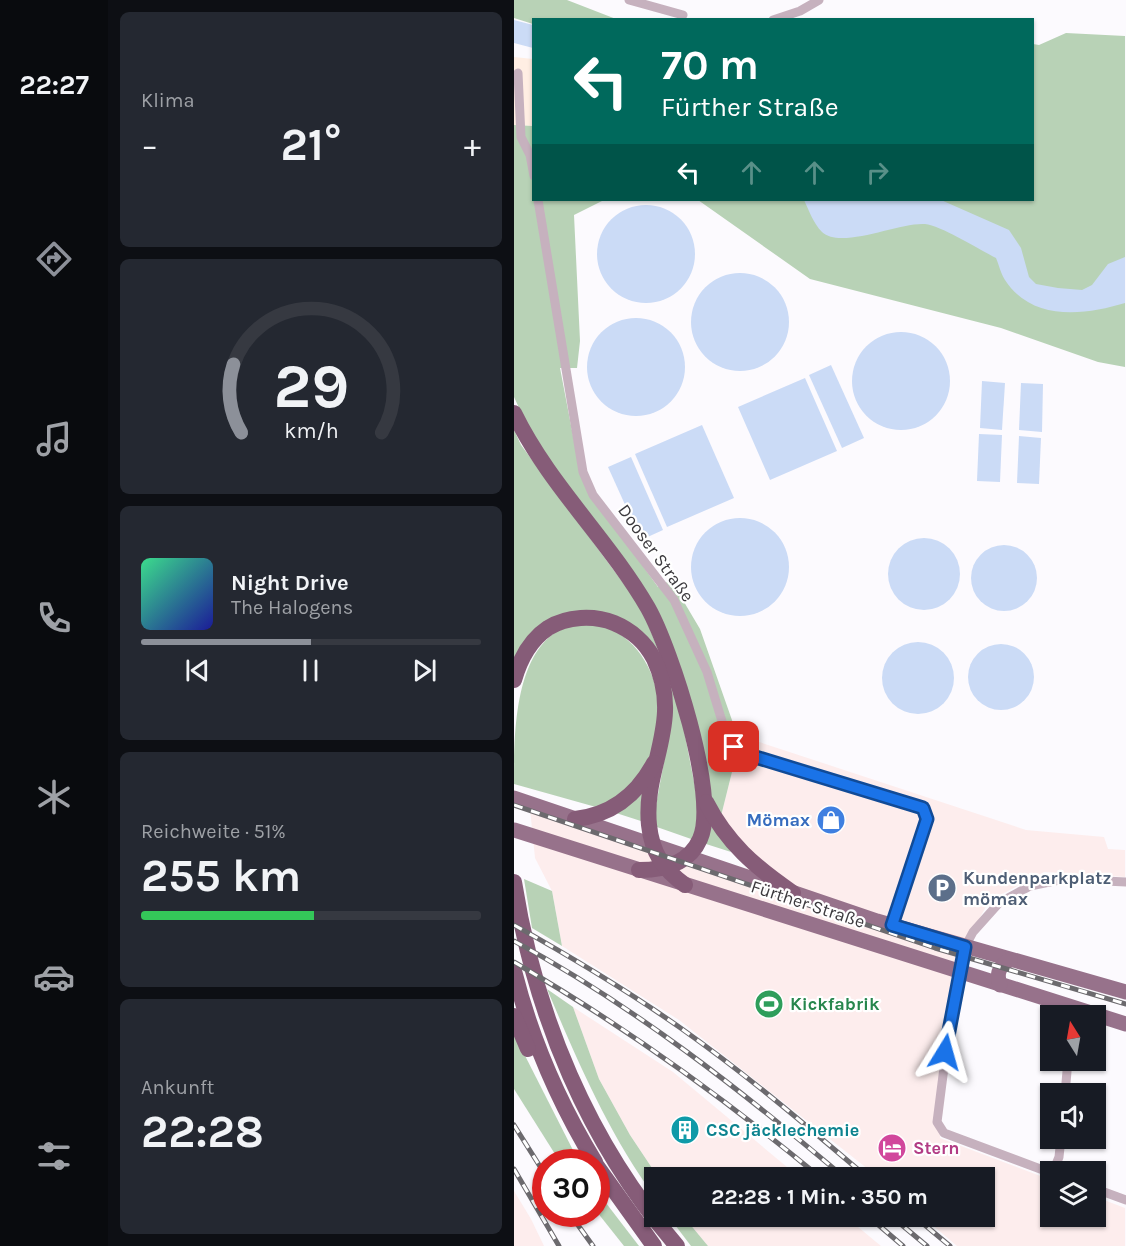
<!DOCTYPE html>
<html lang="de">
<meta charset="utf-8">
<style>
:root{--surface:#171b24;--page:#242831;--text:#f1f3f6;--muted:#9ea1a6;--line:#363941;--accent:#8c9099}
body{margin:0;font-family:Karla,sans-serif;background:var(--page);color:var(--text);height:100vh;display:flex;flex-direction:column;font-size:22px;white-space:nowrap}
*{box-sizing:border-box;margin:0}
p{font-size:20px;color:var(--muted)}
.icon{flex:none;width:33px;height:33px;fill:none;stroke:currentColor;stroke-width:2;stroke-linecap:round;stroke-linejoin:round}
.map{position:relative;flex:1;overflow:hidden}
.sheet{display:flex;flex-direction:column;gap:12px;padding:12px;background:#0d0f14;width:406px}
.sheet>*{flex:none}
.guide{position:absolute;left:18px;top:18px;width:502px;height:183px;border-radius:0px;box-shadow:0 2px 4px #0004;background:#00695c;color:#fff;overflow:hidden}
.needle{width:39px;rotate:349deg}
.controls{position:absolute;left:526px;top:1005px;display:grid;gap:12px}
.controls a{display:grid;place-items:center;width:66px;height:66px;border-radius:0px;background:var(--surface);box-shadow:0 2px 4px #0004;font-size:30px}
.speed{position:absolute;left:18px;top:1149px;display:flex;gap:12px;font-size:30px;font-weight:700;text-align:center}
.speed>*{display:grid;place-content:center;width:78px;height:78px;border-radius:50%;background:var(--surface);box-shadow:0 2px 4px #0004;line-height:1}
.speed .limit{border:9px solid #d22;background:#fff;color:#111}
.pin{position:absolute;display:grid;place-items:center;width:51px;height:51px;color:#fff;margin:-26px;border-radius:12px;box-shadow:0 3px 9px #0006}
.me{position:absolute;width:66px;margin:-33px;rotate:8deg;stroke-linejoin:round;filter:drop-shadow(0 0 4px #0008)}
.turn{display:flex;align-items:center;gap:21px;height:126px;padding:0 30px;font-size:27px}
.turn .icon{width:78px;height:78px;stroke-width:2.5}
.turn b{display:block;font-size:42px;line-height:51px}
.lanes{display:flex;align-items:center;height:57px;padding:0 30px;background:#0003;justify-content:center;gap:30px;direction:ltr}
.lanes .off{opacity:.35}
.big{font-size:45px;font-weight:700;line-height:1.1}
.sheet .widget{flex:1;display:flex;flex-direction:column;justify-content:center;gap:9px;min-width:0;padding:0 21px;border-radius:9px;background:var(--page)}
.sheet .dial{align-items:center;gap:0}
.dial svg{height:156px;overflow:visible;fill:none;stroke:var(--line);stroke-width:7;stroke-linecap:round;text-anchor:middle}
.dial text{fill:var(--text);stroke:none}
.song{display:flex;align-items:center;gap:18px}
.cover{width:72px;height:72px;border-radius:9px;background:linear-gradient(135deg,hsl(150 70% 55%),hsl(240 70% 35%))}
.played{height:6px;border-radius:3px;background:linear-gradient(90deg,var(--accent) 50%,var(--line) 50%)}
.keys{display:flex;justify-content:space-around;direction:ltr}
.heat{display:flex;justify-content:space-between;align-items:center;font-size:33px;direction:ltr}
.charge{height:9px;border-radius:4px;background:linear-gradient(90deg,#34c759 51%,var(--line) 0)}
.trip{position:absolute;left:130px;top:1167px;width:351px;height:60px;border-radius:0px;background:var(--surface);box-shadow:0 2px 4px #0004;font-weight:700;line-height:60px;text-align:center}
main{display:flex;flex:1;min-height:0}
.menu{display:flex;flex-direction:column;width:108px;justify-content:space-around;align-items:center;background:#090b0e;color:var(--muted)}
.menu .icon{width:42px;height:42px}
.menu .on{color:var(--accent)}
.menu b{font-size:27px;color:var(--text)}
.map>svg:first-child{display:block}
.commercial{fill:#ffeee3}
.industrial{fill:#fdeded}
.green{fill:#b8d2b6}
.water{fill:#cbdbf6}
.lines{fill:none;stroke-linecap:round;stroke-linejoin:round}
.street{stroke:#c6b1be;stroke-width:9}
.primary{stroke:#97728b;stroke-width:15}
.highway{stroke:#865c78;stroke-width:16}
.rail-casing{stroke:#6c6a6e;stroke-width:5}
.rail{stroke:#fff;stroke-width:3;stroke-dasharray:9;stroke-linecap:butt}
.route-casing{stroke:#114b97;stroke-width:15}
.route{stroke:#1a73e8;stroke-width:10}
.labels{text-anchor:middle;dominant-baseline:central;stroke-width:4.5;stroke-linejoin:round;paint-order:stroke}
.street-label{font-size:18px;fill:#3c3a3e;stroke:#fff}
.shop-label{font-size:18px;font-weight:bold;fill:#366cbe;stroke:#fff;text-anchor:end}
.service-label{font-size:18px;font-weight:bold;fill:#4e5e75;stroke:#fff;text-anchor:start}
.leisure-label{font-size:18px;font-weight:bold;fill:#27864d;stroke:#fff;text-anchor:start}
.culture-label{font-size:18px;font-weight:bold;fill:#0d838f;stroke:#fff;text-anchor:start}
.hotel-label{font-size:18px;font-weight:bold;fill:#b23c85;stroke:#fff;text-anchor:start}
</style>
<main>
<nav class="menu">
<b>22:27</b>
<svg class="icon on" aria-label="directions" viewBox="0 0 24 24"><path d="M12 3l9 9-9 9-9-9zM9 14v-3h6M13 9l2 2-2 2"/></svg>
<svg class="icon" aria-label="music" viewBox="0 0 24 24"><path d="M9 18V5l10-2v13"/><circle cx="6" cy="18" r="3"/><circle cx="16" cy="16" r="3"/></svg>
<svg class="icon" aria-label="phone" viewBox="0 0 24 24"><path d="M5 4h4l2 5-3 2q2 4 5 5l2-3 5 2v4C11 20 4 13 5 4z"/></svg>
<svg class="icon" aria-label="climate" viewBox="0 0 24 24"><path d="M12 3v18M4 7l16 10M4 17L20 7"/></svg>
<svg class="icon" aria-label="car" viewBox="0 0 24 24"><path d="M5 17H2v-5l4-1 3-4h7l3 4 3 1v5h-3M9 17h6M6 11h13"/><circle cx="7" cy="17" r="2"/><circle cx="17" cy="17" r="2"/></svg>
<svg class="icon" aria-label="filters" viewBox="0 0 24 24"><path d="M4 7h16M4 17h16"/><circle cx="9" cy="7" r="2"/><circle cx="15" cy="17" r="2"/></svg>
</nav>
<section class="sheet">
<div class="widget"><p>Klima</p>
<div class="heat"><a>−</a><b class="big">21°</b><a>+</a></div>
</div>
<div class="widget dial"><svg viewBox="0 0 100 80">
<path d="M14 69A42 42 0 1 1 86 69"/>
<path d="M14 69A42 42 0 0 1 10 34" stroke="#8c9099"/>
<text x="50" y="56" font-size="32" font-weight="700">29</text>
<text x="50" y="72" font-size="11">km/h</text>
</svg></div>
<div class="widget">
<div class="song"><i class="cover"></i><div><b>Night Drive</b><p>The Halogens</p></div></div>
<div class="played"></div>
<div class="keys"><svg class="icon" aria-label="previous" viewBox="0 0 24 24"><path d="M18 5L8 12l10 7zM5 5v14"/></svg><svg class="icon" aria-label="pause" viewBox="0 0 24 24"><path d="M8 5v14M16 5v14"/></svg><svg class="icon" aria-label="next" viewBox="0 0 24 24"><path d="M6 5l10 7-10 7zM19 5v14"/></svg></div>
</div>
<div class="widget"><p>Reichweite · 51%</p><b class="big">255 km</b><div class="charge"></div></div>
<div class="widget"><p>Ankunft</p><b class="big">22:28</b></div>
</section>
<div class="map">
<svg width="612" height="1246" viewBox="0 0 612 1246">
<rect width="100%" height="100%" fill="#fcfafe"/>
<!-- commercial -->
<path class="commercial" d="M 0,57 L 19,59 L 19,126 L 0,125 Z"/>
<!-- industrial -->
<g class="industrial">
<path d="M 227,736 L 512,830 L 590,837 L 594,849 L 611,850 L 611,877 L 530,872 L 475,901 L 443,960 L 426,1138 L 537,1180 L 537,1216 L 582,1216 L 582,1197 L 611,1208 L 611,1246 L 443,1246 L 409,1217 L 471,1216 L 471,1178 L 364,1177 L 165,1020 L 48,946 L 38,891 L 21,858 L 16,809 L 226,879 L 239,858 L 206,820 Z"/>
<path d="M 59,1007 L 159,1072 L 285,1177 L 144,1177 L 116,1135 L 85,1079 Z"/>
<path d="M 0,1191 L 17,1219 L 30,1246 L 0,1246 Z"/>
<path d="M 170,1217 L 332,1217 L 367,1246 L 194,1246 Z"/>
</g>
<!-- green -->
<g class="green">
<path d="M 0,0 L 53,0 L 102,19 L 20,20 L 19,24 L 0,18 Z"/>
<path d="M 552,33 L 611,36 L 611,367 L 584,362 L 487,328 L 296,279 L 184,200 L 519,200 L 519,44 L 525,45 Z"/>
<path d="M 0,125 L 19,126 L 20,200 L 90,200 L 60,215 L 66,341 L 63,368 L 46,368 L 65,467 L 118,551 L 144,587 L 157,580 L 186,629 L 219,723 L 227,736 L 206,820 L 198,801 L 167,674 L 18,436 L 0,397 Z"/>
<path d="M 0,430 L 7,445 L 127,607 L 164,699 L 185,808 L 180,840 L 140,826 L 140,816 L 152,751 L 136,647 L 60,614 L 0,667 Z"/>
<path d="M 67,624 C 77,625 90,625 99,630 C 148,656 160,731 127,775 C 117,788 101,798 89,809 L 0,784 C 0,736 0,656 45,630 C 51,627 60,626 67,624 Z"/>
<path d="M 128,791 L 130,822 L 102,813 Z"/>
<path d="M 195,820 L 217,852 L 189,843 Z"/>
<path d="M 10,879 L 38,891 L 48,946 L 18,928 Z"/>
<path d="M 33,989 L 59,1007 L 85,1079 L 116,1135 L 144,1177 L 141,1178 L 141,1197 C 94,1133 64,1062 33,989 Z"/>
<path d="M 0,1034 L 65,1162 L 46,1162 L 0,1089 Z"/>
<path d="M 82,1190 L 125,1246 L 110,1246 L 83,1212 Z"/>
<path d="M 155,1217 L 170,1217 L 194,1246 L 177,1246 Z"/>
</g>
<!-- water -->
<g class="water">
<path d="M 0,20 L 19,25 L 19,48 L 0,43 Z"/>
<path d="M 290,200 L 427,200 L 495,230 L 507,248 L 515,277 L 522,284 L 544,288 L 568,290 L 578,285 L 594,264 L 611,257 L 611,303 C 571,315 518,322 491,280 C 487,274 485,265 482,258 C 466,250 428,226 411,224 C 385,222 327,250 308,232 C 299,223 295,210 290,200 Z"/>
<circle cx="132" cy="254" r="49"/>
<circle cx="226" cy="322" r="49"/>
<circle cx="122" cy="367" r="49"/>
<circle cx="387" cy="381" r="49"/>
<path d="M 317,365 L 350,438 L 328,448 L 295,375 Z"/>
<path d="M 291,378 L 323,451 L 256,480 L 224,407 Z"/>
<path d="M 468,381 L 491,383 L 488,430 L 466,428 Z"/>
<path d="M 507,383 L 529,384 L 528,432 L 505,430 Z"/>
<path d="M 188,425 L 220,498 L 153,527 L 121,454 Z"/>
<path d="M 465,434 L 488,435 L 486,482 L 463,481 Z"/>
<path d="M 505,436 L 527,438 L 525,484 L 503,483 Z"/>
<path d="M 117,457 L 149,530 L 127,540 L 94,467 Z"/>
<circle cx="226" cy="567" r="49"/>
<circle cx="410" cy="574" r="36"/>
<circle cx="490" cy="578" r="33"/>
<circle cx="404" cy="678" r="36"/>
<circle cx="487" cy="677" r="33"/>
</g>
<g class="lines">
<!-- street -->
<g class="street">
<path d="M 115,0 L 169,15"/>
<path d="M 259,20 L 286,11 L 305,0"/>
<path d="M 4,73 L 7,137 L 16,155 L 20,176"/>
<path d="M 24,200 L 69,472 L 79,495 L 160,600 L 193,672 L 214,741 L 220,747 L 235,755 L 409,808 L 413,819 L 378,925"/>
<path d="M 551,1094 L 554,1060"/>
<path d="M 539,1172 L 545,1157 L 547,1138"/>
<path d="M 537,1173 L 430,1133 L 423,1122 L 436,1021 L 451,947 L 459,932 L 485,903 L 516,886 L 550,879 L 612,882"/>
<path d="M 582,1189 L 612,1200"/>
</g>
<!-- primary -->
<g class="primary">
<path d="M 0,798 L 363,921 L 612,992"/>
<path d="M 0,830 L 612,1024"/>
<path d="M 486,985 C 482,973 485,966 496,960"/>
</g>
<!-- highway -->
<g class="highway">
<path d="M 0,413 C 35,485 94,539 134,608 C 157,649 205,797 186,839 C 175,864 149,870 125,870"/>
<path d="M 0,680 C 6,659 16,640 34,628 C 53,616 80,615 100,623 C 117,630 132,643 140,659 C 170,722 129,766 135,825 C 138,853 149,869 171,885"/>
<path d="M 192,802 C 213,843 241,867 279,893"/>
<path d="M 61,819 C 97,815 123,795 140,763"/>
<path d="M 0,882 C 21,1015 74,1143 163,1246"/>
<path d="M 0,971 C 17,1038 45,1103 81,1162"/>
<path d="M 0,1016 L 14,1049"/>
<path d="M 82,1165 L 140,1246"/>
</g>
<!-- rail casing -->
<g class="rail-casing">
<g id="rail">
<path d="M 0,805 L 421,948 L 612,1004"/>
<path d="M 0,925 C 57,957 114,991 168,1029 C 233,1075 293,1126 354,1178"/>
<path d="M 0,941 C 120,1006 227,1090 331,1178"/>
<path d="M 0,962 C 109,1025 210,1098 307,1178"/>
<path d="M 0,1125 L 32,1176"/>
<path d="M 0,1169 L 45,1246"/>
<path d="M 56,1214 L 79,1246"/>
<path d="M 354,1216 L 389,1246"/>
<path d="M 377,1216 L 413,1246"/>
<path d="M 400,1216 L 436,1246"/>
</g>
</g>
<!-- rail -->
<use href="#rail" class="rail"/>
</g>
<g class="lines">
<!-- route casing -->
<g class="route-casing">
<path id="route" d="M 220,747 L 235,755 L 409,808 L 413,819 L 378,925 L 451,947 L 431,1052"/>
</g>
<!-- route -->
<use href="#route" class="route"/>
</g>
<!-- icons -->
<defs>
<g id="shop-disc" transform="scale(1.5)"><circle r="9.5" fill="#3f7fe0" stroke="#fff"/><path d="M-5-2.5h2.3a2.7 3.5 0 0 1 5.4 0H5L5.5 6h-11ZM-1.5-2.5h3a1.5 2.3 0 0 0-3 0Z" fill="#fff"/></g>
<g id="parking-disc" transform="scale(1.5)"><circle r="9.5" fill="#5c6f8a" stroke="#fff"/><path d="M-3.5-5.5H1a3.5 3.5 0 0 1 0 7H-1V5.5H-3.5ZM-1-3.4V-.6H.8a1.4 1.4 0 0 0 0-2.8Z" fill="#fff"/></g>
<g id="stadium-disc" transform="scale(1.5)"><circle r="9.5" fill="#2e9e5b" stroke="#fff"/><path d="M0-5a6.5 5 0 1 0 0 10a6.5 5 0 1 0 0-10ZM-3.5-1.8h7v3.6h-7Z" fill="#fff"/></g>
<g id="building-disc" transform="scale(1.5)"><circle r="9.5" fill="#0f9aa8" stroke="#fff"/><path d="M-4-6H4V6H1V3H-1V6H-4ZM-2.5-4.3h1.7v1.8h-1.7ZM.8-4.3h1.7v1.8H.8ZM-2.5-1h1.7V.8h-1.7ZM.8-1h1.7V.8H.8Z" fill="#fff"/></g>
<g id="hotel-disc" transform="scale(1.5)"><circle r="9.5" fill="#d1479c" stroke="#fff"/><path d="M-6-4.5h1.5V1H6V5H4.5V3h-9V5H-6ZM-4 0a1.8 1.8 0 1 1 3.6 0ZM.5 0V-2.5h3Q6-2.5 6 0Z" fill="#fff"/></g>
</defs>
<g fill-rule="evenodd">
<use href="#shop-disc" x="317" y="820"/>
<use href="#parking-disc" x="428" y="888"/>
<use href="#stadium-disc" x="255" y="1004"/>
<use href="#building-disc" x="171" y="1130"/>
<use href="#hotel-disc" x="378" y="1148"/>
</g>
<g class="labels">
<!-- street labels -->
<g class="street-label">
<text transform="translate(142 553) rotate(54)">Dooser Straße</text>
<text transform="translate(294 904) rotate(18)">Fürther Straße</text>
</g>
<!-- shop labels -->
<g class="shop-label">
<text x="296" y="820">Mömax</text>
</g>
<!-- service labels -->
<g class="service-label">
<text x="449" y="878">Kundenparkplatz<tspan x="449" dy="21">mömax</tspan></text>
</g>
<!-- leisure labels -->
<g class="leisure-label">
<text x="276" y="1004">Kickfabrik</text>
</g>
<!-- culture labels -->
<g class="culture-label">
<text x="192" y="1130">CSC jäcklechemie</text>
</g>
<!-- hotel labels -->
<g class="hotel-label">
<text x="399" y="1148">Stern</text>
</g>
</g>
</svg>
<div class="controls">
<a><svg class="needle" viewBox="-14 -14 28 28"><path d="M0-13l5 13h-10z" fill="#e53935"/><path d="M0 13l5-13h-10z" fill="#9ea1a6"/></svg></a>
<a><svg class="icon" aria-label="sound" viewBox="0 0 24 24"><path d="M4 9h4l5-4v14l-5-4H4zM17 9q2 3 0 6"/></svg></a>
<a><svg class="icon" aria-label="layers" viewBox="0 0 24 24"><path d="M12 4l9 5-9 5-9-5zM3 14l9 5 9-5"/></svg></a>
</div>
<div class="speed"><div class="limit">30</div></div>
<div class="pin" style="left:220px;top:747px;background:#d93025"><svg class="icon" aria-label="arrive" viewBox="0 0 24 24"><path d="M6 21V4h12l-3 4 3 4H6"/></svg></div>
<svg class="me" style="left:431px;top:1052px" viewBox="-20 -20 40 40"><path d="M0-17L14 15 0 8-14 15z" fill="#1a73e8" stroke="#fff" stroke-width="4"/></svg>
<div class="trip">22:28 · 1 Min. · 350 m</div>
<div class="guide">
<div class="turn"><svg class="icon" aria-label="left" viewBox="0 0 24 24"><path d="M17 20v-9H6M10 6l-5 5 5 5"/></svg><div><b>70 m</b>Fürther Straße</div></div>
<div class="lanes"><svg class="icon" aria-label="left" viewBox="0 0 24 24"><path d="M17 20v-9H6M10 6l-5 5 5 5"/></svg><svg class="icon off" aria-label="ahead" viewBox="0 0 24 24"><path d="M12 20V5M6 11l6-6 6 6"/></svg><svg class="icon off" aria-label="ahead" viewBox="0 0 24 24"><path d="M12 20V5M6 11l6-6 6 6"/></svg><svg class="icon off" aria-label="right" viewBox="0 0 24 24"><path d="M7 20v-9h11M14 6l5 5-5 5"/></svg></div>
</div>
</div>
</main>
